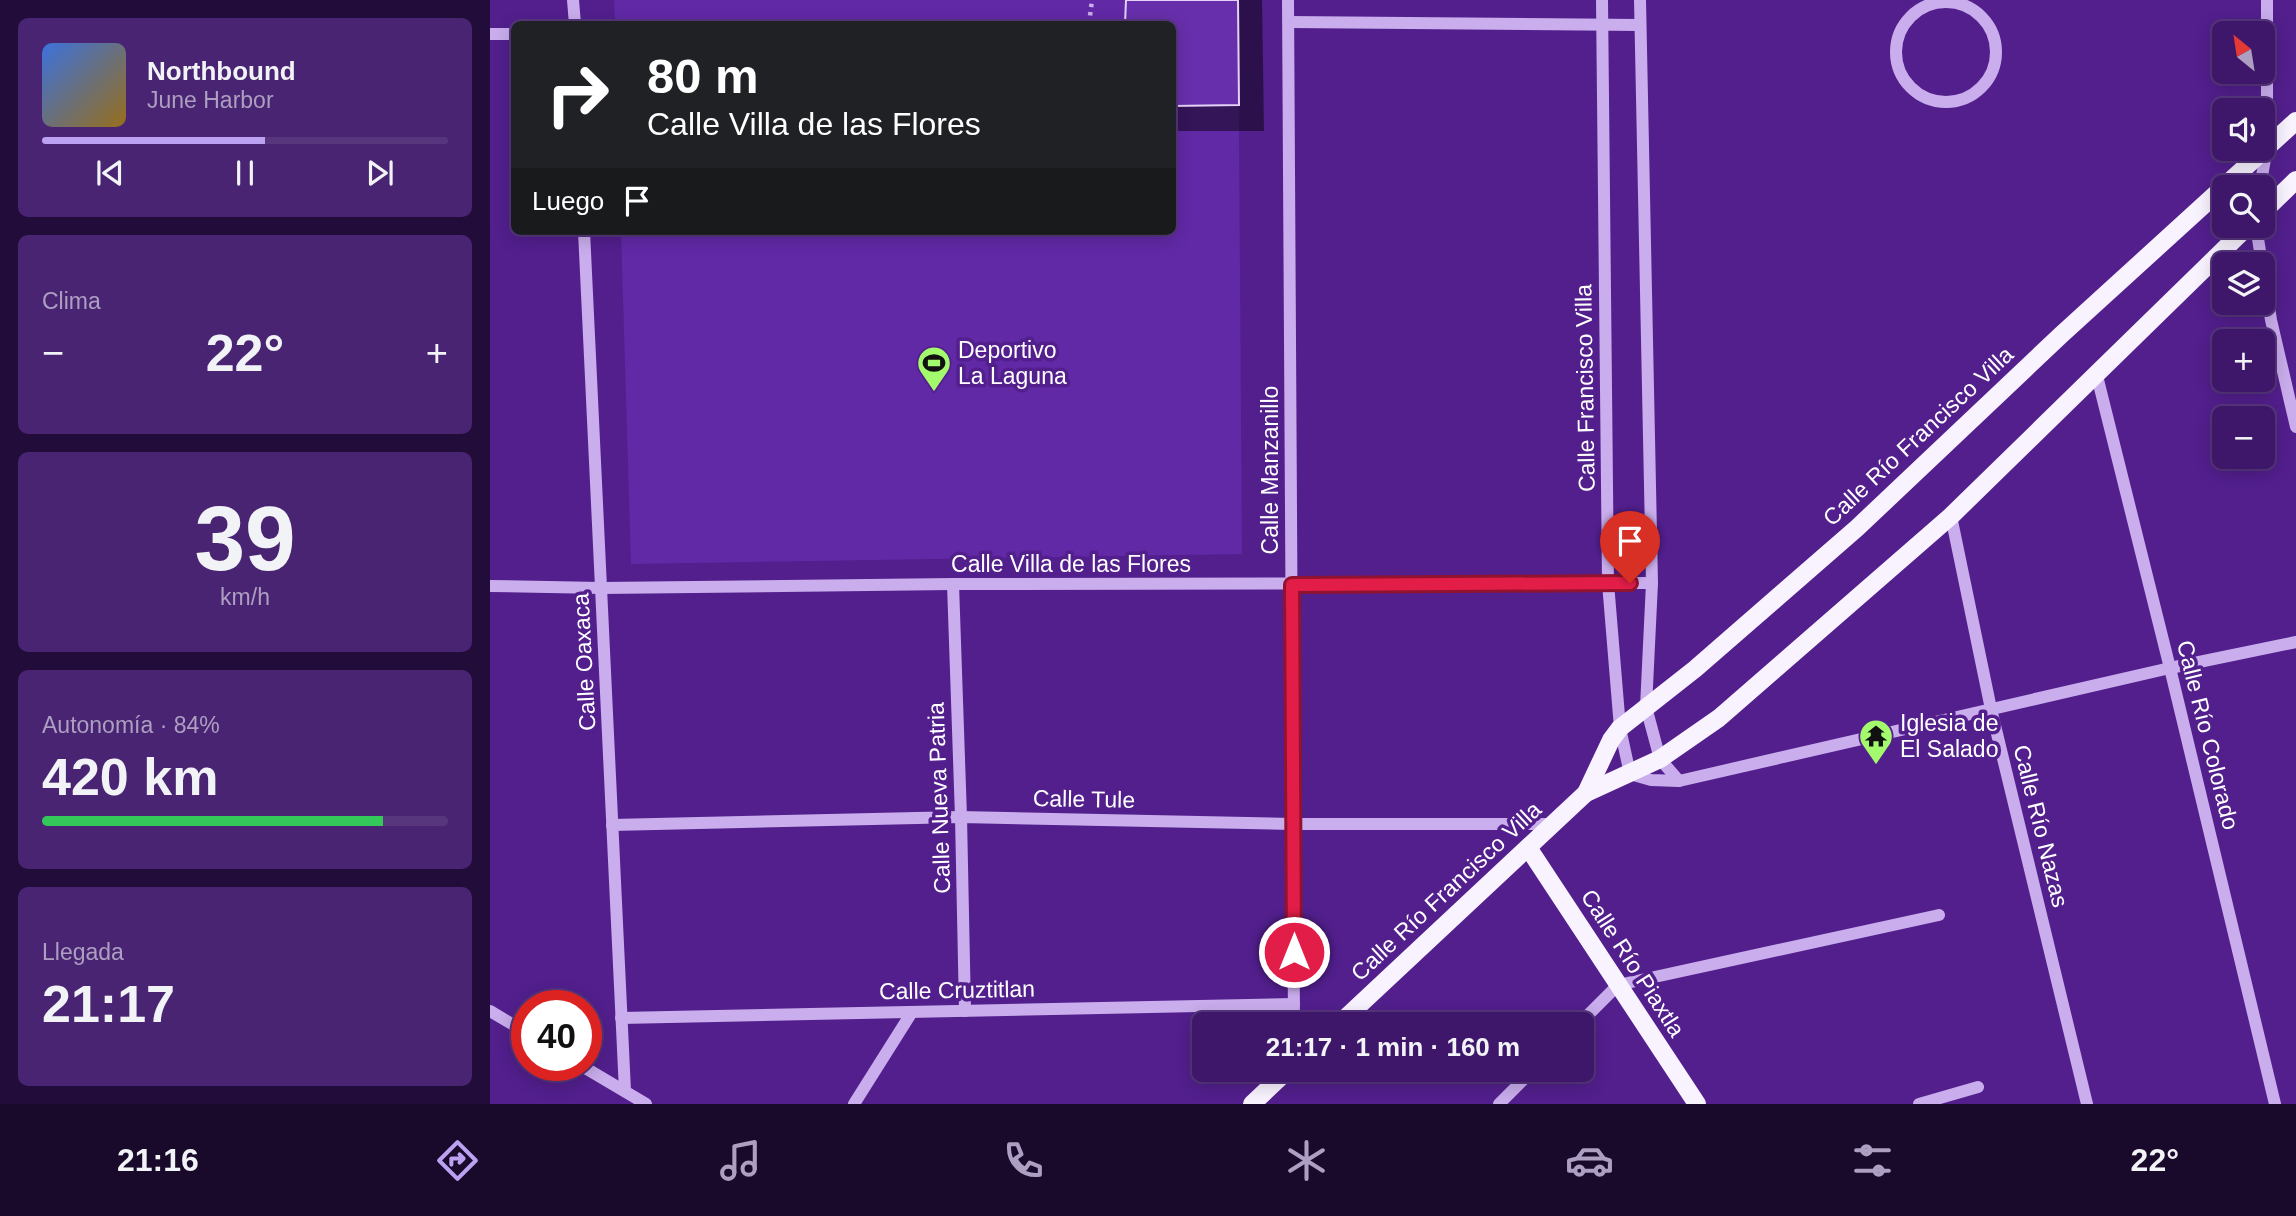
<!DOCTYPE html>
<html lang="es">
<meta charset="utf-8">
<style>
:root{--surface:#3e176a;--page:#492472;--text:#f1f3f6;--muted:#ad9fc1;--line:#57367e;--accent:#bca0f2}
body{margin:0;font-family:Helvetica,sans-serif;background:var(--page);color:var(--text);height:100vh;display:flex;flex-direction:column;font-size:26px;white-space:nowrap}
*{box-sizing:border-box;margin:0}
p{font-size:23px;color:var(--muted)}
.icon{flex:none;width:38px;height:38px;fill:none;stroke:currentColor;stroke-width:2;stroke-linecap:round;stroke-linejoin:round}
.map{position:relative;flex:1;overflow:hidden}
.drawer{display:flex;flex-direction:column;gap:18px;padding:18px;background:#220d3a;width:490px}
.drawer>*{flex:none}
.banner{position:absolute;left:21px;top:21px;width:665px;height:214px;border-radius:10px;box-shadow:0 4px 18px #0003,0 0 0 2px var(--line);background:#202124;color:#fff;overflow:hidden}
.needle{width:46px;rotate:330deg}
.fabs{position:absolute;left:1722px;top:21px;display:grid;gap:14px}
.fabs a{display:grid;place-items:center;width:63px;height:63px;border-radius:10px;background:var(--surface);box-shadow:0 4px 18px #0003,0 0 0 2px var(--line);font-size:35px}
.speed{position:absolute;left:21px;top:990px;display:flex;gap:14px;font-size:35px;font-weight:700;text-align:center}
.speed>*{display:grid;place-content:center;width:91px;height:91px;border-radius:50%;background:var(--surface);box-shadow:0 4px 18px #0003,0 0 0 2px var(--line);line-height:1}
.speed .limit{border:10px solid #d22;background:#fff;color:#111}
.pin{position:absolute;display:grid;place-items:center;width:60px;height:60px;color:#fff;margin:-72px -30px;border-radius:50% 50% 50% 0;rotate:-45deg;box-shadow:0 0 7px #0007}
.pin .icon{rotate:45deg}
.me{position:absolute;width:77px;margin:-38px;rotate:0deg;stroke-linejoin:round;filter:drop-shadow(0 0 5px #0008)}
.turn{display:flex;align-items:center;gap:24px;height:147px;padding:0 21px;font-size:32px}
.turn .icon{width:91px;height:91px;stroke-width:2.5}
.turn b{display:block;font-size:49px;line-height:60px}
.then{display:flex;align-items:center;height:66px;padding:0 21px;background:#0003;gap:14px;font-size:26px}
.big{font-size:52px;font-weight:800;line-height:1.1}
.drawer .card{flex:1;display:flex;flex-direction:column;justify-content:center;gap:10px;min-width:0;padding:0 24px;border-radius:10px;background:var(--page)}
.drawer .dial{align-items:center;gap:0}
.dial b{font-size:91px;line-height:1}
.song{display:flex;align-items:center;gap:21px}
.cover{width:84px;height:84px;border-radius:10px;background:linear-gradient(135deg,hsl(220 70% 55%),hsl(40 70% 35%))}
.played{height:7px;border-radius:4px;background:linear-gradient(90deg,var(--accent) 55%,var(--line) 55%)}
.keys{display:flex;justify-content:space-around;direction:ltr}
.heat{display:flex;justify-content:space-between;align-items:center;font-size:38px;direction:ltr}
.charge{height:10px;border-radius:5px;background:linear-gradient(90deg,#34c759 84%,var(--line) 0)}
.trip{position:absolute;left:702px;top:1012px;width:402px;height:70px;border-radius:10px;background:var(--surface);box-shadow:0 4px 18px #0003,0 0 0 2px var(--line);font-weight:800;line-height:70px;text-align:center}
.dock{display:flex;height:112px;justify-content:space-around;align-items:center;background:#19092a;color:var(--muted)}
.dock .icon{width:49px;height:49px}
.dock .current{color:var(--accent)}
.dock b{font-size:32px;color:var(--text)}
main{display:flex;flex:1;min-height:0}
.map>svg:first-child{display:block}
.green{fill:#6129a6}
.shadow{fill:#0007}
.building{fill:#672fab;stroke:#e4d2f9;stroke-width:2}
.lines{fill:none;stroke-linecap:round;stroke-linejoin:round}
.path{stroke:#c9adec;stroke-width:4.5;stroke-dasharray:3.5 5;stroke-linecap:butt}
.minor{stroke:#c9adec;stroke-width:12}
.major{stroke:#f9f3ff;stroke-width:18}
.route-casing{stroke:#92132f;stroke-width:18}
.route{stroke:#e11d48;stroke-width:12}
.labels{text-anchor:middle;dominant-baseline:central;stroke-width:7;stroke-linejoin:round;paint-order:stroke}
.poi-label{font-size:23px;fill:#fff;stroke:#521f8d;text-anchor:start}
.street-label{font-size:23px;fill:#fff;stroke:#521f8d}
</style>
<main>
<section class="drawer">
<div class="card">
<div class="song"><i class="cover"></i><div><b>Northbound</b><p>June Harbor</p></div></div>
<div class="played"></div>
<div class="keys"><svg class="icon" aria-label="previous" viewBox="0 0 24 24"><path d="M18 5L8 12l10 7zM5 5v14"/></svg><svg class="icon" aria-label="pause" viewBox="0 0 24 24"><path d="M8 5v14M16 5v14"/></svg><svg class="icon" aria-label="next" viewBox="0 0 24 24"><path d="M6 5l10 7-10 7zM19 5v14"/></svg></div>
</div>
<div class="card"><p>Clima</p>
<div class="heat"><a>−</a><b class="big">22°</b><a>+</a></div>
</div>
<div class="card dial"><b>39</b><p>km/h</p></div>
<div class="card"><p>Autonomía · 84%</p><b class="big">420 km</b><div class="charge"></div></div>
<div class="card"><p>Llegada</p><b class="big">21:17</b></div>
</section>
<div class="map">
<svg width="1806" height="1104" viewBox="0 0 1806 1104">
<rect width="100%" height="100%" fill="#521f8d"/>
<!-- green -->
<path class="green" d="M 124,0 L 748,0 L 752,554 L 141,564 L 131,231 L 682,231 L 682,24 L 125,24 Z"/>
<!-- shadow -->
<path class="shadow" d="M 637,0 L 772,0 L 774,131 L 682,131 L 682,24 L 637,24 Z"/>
<!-- building -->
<path class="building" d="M 636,0 L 748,0 L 749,105 L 682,106 L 682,24 L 635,24 Z"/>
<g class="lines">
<!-- path -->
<path class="path" d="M 599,24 L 602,0"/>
<!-- minor -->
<g class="minor">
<path d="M 83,0 L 85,24"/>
<path d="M 798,0 L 804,1024"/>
<path d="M 1112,0 L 1118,583 L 1130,728 L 1140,774 L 1161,780 L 1189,781 L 1680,668 L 1806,642"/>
<path d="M 1150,0 L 1162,583 L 1156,707 L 1170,759 L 1189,781"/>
<circle cx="1456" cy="52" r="50"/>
<path d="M 799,22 L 1150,25"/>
<path d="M 0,34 L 24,34"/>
<path d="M 1770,187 L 1777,148 L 1777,0"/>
<path d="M 1766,226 L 1772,264"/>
<path d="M 94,231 L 135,1091"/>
<path d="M 1773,268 L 1781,320 L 1806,427"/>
<path d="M 1607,376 L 1680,668 L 1785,1104"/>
<path d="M 1461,516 L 1501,709 L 1597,1104"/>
<path d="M 463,584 L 471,817 L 475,1011"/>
<path d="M 0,586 L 111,588 L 463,584 L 1162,583"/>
<path d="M 122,825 L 471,817 L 803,824 L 1065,824"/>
<path d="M 0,1011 L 37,1033"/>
<path d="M 131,1018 L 804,1004"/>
<path d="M 1089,1024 L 1128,985 L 1449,915"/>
<path d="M 92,1066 L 156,1104"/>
<path d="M 364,1104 L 422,1012"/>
<path d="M 1009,1104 L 1044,1069"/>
<path d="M 1429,1104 L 1488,1087"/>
</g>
<!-- major -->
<g class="major">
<path d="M 1773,212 L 1806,180"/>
<path d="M 1096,793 L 1170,759 L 1229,718 L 1461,516 L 1758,226"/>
<path d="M 1039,849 L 1207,1104"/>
<path d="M 849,1024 L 1096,793 L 1121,740 L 1130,728 L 1205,669 L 1367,528 L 1571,335 L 1806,121"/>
<path d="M 762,1104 L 799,1069"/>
</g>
</g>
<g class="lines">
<!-- route casing -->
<g class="route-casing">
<path id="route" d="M 804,952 L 802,585 L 1140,583"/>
</g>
<!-- route -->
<use href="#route" class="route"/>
</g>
<!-- icons -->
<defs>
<g id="stadium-pin" transform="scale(1.75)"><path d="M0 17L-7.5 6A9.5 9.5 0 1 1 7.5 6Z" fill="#a4fa6d" stroke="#521f8d"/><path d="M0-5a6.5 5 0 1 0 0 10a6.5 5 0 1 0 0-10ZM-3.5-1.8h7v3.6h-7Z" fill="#111"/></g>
<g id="temple-pin" transform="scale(1.75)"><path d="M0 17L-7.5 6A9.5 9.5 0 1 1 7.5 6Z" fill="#a4fa6d" stroke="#521f8d"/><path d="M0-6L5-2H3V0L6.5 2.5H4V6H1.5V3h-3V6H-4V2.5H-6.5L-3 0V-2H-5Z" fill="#111"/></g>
</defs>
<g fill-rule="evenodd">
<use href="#stadium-pin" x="444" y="363"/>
<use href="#temple-pin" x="1386" y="736"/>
</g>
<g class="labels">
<!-- poi labels -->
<g class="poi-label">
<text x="468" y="350">Deportivo<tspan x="468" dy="26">La Laguna</tspan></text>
<text x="1410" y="723">Iglesia de<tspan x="1410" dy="26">El Salado</tspan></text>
</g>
<!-- street labels -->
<g class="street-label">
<text transform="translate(1095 388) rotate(-91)">Calle Francisco Villa</text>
<text transform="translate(1428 436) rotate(-43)">Calle Río Francisco Villa</text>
<text transform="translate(780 470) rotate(-90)">Calle Manzanillo</text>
<text x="581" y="564">Calle Villa de las Flores</text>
<text transform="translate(94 662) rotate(-93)">Calle Oaxaca</text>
<text transform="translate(1718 735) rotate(76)">Calle Río Colorado</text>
<text transform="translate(449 798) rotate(-92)">Calle Nueva Patria</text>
<text transform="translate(594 799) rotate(1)">Calle Tule</text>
<text transform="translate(1551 826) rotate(76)">Calle Río Nazas</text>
<text transform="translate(956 891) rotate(-43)">Calle Río Francisco Villa</text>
<text transform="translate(1143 963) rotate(57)">Calle Río Piaxtla</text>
<text transform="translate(467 990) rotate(-1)">Calle Cruztitlan</text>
</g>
</g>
</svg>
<div class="fabs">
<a><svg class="needle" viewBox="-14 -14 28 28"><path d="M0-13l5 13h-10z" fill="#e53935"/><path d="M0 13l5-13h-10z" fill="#ad9fc1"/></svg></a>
<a><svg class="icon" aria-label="sound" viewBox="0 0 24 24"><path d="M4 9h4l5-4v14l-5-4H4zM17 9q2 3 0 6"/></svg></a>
<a><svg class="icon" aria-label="search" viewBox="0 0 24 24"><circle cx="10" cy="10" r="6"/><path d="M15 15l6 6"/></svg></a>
<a><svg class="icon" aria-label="layers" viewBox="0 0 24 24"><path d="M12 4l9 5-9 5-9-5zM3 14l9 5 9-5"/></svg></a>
<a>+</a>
<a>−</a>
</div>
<div class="speed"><div class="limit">40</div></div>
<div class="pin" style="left:1140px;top:583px;background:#d93025"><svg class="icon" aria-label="arrive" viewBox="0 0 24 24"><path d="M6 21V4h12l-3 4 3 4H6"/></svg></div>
<svg class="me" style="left:804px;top:952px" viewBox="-20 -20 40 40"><circle r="17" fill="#e11d48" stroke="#fff" stroke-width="3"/><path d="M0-11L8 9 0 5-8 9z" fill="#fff"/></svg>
<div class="trip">21:17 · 1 min · 160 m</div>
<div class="banner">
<div class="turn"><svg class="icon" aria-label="right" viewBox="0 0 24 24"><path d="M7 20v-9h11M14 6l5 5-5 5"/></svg><div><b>80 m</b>Calle Villa de las Flores</div></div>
<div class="then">Luego<svg class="icon" aria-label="arrive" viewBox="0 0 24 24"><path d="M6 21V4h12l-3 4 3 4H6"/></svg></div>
</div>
</div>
</main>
<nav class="dock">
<b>21:16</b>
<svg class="icon current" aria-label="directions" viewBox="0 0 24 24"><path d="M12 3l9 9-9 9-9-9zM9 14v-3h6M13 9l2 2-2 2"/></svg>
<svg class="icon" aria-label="music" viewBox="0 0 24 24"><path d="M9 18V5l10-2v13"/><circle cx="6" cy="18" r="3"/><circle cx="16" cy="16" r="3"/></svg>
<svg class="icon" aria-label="phone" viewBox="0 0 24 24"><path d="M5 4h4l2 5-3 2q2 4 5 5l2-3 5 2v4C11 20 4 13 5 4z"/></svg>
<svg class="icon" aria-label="climate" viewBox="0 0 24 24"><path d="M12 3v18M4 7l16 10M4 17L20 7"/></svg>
<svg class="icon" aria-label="car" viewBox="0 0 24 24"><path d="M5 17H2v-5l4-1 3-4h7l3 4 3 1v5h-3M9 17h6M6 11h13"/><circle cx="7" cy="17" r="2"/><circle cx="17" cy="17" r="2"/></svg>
<svg class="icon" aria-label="filters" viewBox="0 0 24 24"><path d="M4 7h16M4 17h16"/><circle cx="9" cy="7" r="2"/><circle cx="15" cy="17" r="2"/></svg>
<b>22°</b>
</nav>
